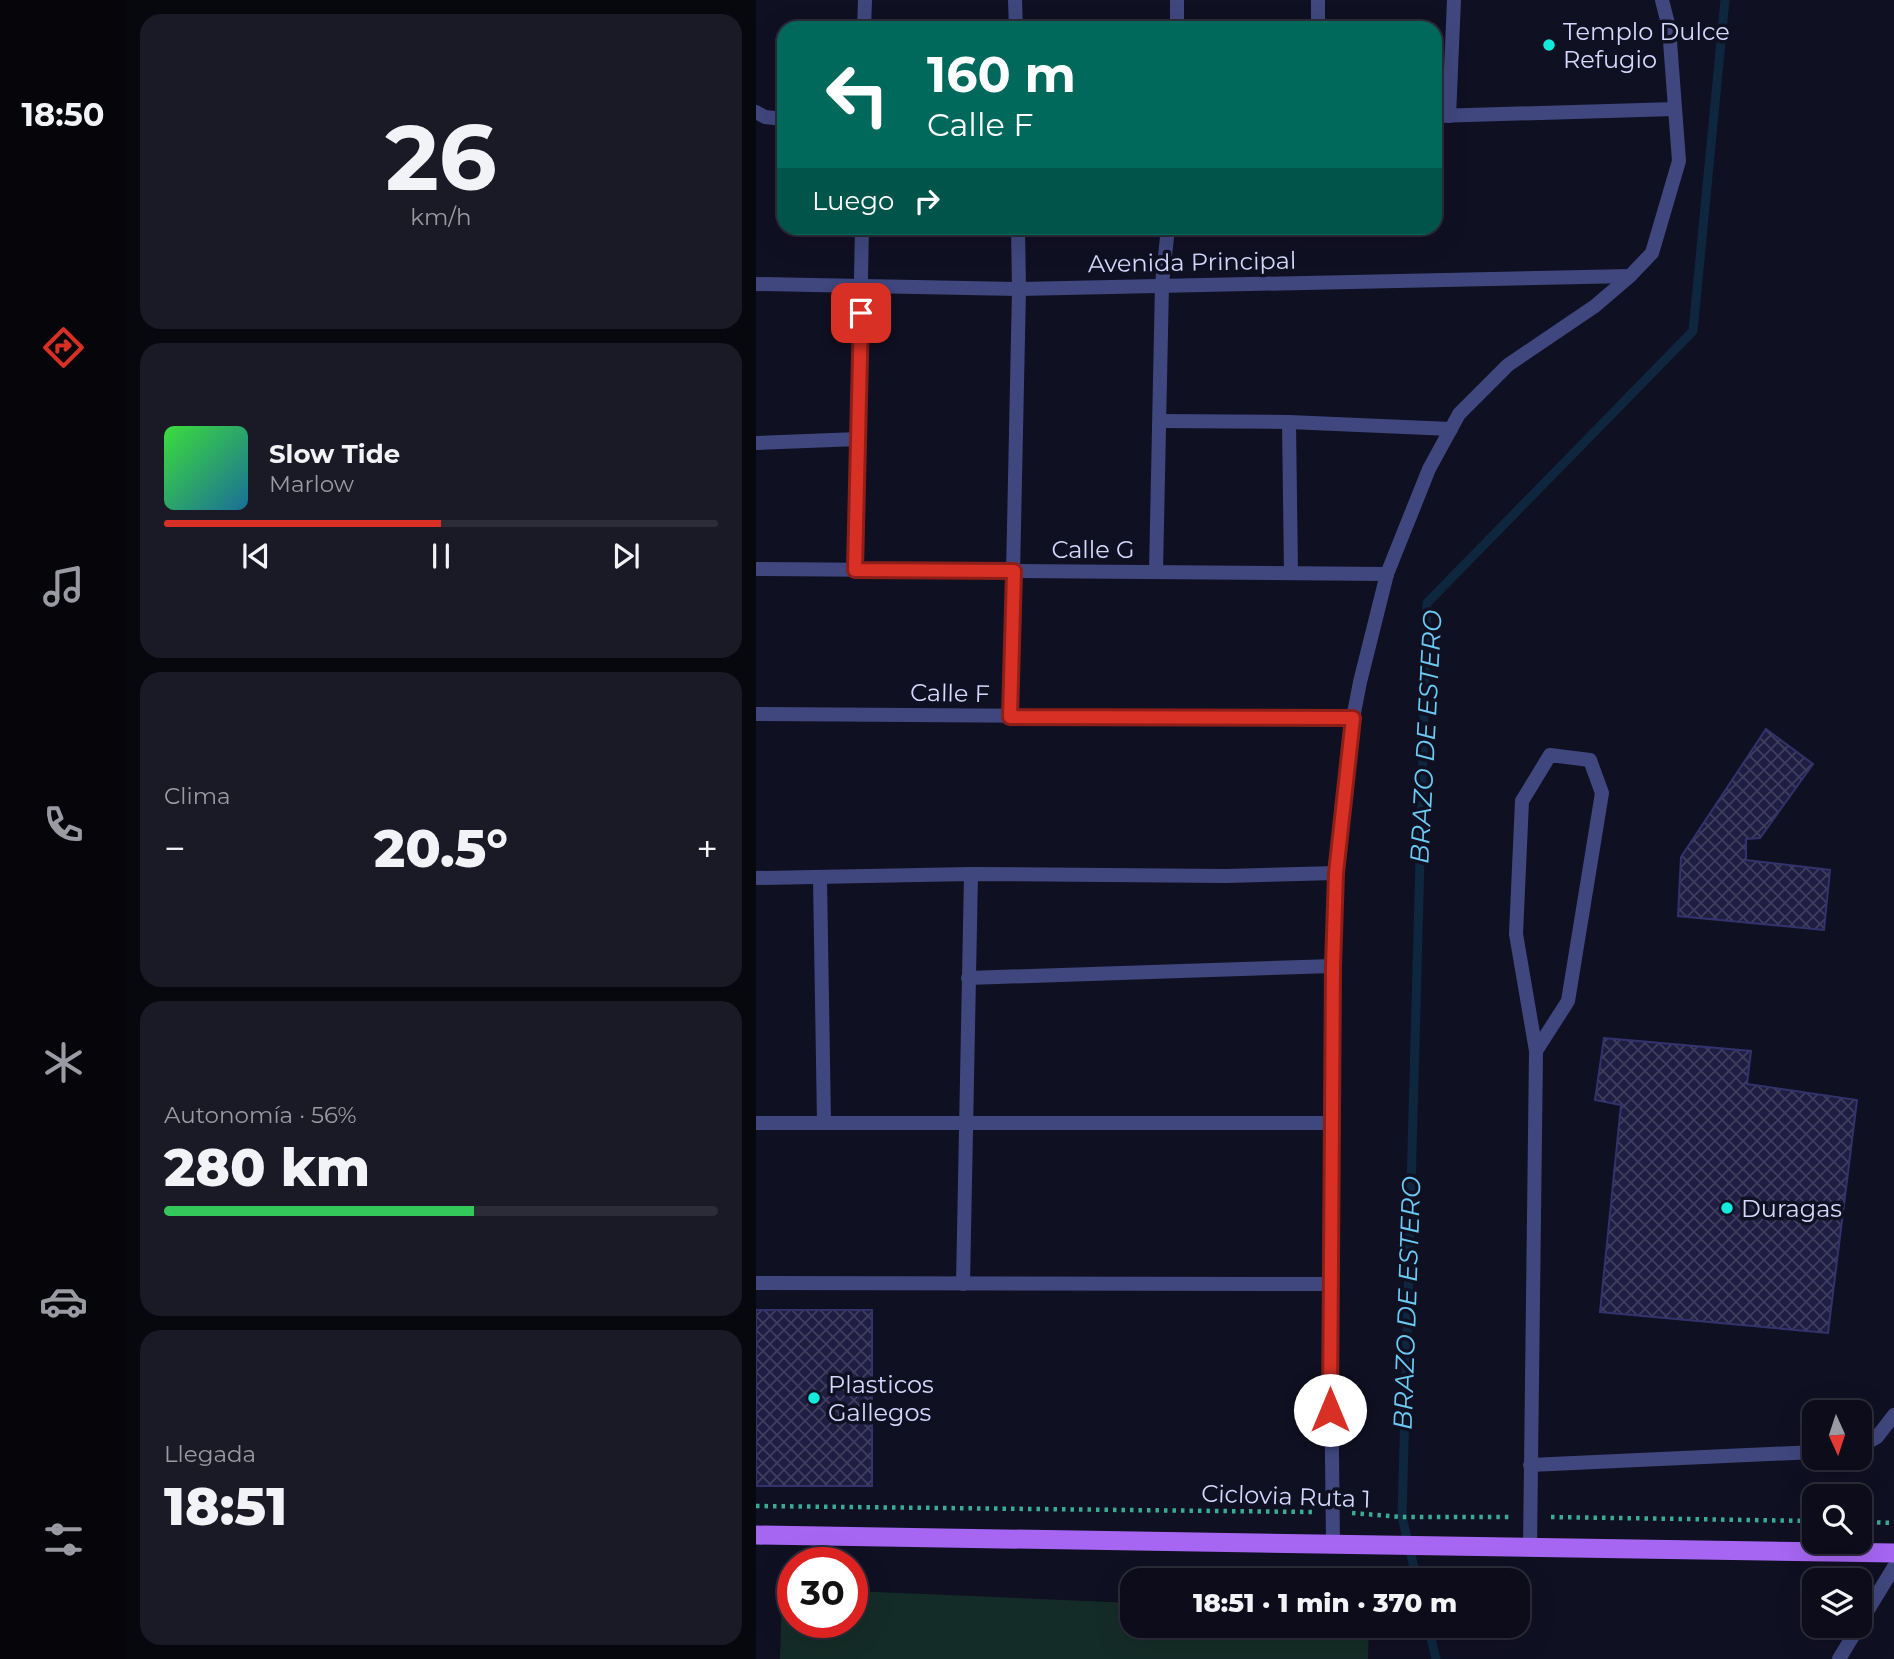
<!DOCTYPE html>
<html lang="es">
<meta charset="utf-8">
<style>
:root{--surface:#0c0c1a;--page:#1a1a27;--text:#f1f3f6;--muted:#9a9ba2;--line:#2c2c39;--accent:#d93025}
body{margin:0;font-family:Montserrat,sans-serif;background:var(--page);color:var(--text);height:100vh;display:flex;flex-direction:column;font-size:26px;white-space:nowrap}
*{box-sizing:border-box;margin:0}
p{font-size:23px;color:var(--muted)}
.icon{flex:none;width:38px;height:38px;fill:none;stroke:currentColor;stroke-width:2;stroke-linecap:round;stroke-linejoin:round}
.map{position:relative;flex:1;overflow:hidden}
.details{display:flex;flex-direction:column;gap:14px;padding:14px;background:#07070e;width:630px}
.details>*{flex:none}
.top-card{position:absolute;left:21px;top:21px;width:665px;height:214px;border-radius:21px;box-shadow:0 7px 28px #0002,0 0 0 2px var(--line);background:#00695c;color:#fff;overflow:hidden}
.needle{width:46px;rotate:177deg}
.tools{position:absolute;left:1046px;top:1400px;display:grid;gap:14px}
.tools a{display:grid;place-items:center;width:70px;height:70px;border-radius:14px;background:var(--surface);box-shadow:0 7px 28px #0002,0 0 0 2px var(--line);font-size:35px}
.speed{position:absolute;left:21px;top:1547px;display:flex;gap:14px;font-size:35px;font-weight:700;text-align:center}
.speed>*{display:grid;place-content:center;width:91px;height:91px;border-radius:50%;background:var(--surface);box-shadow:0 7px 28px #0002,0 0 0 2px var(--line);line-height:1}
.speed .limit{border:10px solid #d22;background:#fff;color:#111}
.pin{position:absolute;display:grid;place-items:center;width:60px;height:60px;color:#fff;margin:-30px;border-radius:14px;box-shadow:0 4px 10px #0006}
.me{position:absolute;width:77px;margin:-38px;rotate:0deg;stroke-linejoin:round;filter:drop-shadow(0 0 5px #0008)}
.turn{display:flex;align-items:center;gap:24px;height:147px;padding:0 35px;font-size:32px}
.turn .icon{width:91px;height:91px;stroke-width:2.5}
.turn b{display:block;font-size:49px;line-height:60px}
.then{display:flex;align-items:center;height:66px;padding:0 35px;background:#0003;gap:14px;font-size:26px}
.big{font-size:52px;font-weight:800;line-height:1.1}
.details .widget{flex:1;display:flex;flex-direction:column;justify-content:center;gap:10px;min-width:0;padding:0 24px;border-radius:21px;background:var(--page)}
.details .dial{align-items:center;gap:0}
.dial b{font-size:91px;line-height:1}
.song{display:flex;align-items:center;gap:21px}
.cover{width:84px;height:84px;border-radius:10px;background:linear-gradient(135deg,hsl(120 70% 55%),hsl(200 70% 35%))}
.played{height:7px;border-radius:4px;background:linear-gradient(90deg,var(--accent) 50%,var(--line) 50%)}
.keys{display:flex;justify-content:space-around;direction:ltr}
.heat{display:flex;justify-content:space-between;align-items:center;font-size:38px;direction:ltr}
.charge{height:10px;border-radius:5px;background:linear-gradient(90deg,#34c759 56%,var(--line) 0)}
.trip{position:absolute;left:364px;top:1568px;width:410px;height:70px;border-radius:21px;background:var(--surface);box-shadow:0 7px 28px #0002,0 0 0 2px var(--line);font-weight:800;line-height:70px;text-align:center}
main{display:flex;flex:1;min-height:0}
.tabs{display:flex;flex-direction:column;width:126px;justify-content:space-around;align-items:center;background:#05050a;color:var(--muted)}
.tabs .icon{width:49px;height:49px}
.tabs .selected{color:var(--accent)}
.tabs b{font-size:32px;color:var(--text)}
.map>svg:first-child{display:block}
.green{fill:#142c27}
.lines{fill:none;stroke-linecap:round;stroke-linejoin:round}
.stream{stroke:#0e273e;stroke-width:9}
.building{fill:url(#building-cross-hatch);stroke:#34326c;stroke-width:2}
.path{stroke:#39ac92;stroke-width:4.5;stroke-dasharray:3.5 5;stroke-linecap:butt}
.service{stroke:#3f477e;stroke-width:14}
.minor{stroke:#3f477e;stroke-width:14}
.primary{stroke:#a766f2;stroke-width:19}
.route-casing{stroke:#8d1f18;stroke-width:18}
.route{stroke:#d93025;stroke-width:12}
.poi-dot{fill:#13eadc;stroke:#101023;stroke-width:2.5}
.labels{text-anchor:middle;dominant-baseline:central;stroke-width:7;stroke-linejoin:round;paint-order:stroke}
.poi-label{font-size:24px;fill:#d5d7fc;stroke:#101023;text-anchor:start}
.street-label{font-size:24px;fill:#d5d7fc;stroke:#101023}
.water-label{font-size:26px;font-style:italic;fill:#6ccbf3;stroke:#101023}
</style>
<main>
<nav class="tabs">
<b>18:50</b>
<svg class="icon selected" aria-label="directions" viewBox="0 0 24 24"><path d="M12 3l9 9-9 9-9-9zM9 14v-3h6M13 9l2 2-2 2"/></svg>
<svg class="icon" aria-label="music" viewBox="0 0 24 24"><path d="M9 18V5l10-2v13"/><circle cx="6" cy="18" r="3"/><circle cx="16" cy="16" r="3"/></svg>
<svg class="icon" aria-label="phone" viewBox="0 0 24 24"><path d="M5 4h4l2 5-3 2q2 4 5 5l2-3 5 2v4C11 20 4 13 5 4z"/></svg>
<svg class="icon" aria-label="climate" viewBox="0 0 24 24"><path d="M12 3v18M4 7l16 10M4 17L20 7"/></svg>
<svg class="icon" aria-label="car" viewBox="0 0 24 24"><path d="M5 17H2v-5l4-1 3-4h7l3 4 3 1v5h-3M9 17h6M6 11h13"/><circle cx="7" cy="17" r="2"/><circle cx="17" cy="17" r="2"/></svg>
<svg class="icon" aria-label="filters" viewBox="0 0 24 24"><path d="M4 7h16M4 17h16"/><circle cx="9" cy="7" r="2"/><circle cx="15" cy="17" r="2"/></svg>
</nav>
<section class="details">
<div class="widget dial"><b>26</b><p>km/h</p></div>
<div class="widget">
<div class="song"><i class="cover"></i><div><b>Slow Tide</b><p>Marlow</p></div></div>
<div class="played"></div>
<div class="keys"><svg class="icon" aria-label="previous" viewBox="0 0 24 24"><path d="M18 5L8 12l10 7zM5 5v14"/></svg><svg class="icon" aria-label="pause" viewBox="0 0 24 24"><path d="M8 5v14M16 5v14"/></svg><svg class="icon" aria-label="next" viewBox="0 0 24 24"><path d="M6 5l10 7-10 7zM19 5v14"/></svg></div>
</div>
<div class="widget"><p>Clima</p>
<div class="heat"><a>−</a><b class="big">20.5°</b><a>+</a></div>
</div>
<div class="widget"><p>Autonomía · 56%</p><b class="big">280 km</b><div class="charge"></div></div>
<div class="widget"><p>Llegada</p><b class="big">18:51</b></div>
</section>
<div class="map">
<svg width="1138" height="1659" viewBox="0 0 1138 1659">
<defs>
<pattern id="building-cross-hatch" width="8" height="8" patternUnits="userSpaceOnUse" patternTransform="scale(1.75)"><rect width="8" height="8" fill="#1f1e42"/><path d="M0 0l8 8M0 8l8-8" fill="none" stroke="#3f3e5e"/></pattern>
</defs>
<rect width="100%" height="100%" fill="#101023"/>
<!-- green -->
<path class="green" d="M 26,1588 L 37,1589 L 37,1622 L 96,1622 L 96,1591 L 376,1603 L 376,1626 L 613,1626 L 612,1659 L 24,1659 Z"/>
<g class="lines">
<!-- stream -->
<g class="stream">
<path d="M 661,1580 L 646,1517 L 671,603 L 937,331 L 969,0"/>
<path d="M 672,1626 L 680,1659"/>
</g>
</g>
<!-- building -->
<g class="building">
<path d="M 1010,729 L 1057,764 L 1004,838 L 990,839 L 990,860 L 1074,870 L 1068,930 L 922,916 L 925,857 Z"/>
<path d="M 848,1038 L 995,1051 L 991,1084 L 1101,1100 L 1072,1333 L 844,1312 L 865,1105 L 839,1100 Z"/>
<rect x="0" y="1310" width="116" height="176"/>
</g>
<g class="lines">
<!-- path -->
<g class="path">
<path d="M 0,1506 L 556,1512"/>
<path d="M 596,1513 L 646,1517 L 755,1517"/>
<path d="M 795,1517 L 1059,1521"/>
<path d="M 1104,1522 L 1138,1523"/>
</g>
<!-- service -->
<g class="service">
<path d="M 1104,1447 L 1121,1437 L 1138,1415"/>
<path d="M 774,1465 L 1059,1452"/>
<path d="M 774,1547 L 780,1051 L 760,934 L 766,801 L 794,755 L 834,760 L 846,793 L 812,1001 L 780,1051"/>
<path d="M 1104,1623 L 1138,1567"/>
<path d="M 1083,1659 L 1103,1626"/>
</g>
<!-- minor -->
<g class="minor">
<path d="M 259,0 L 260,28"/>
<path d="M 421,0 L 421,28"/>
<path d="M 562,0 L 562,28"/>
<path d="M 108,28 L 109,0"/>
<path d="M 0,112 L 9,117 L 28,119"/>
<path d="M 679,116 L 919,109"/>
<path d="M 693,116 L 698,0"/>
<path d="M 0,284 L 263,289 L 874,276"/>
<path d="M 404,421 L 533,422 L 695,429"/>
<path d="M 533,422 L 535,573"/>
<path d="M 0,443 L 102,439"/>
<path d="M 0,569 L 631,574"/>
<path d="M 99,570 L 106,228"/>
<path d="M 400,572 L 406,284 L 412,228"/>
<path d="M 0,714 L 597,718"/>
<path d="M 254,717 L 263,289 L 262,228"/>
<path d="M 0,878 L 215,874 L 470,876 L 580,873"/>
<path d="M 64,878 L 68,1122"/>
<path d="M 212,978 L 577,966"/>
<path d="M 0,1123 L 577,1123"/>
<path d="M 0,1283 L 574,1284"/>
<path d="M 207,1284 L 215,874"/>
<path d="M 577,1543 L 574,1284 L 577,1123 L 577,966 L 580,873 L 597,718 L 604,682 L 631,574 L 673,469 L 703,414 L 752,365 L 839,306 L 874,276 L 896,253 L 923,161 L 913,28 L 906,0"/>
</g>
<!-- primary -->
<path class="primary" d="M 0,1535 L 1138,1553"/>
</g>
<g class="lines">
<!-- route casing -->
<g class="route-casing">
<path id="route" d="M 105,313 L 99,570 L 258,571 L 254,717 L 597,718 L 580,873 L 577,966 L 574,1410"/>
</g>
<!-- route -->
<use href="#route" class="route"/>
</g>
<!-- markers -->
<g class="poi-dot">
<circle cx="793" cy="45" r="7"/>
<circle cx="971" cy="1208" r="7"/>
<circle cx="58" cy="1398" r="7"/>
</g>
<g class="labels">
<!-- poi labels -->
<g class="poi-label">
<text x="807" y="31">Templo Dulce<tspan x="807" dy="28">Refugio</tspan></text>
<text x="985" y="1208">Duragas</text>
<text x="72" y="1384">Plasticos<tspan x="72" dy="28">Gallegos</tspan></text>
</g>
<!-- street labels -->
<g class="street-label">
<text transform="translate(436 262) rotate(-1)">Avenida Principal</text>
<text x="337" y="549">Calle G</text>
<text transform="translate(194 693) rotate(1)">Calle F</text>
<text transform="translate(530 1496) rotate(2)">Ciclovia Ruta 1</text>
</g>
<!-- water labels -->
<g class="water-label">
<text transform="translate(670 737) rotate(-87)">BRAZO DE ESTERO</text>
<text transform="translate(651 1303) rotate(-88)">BRAZO DE ESTERO</text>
</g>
</g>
</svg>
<div class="tools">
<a><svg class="needle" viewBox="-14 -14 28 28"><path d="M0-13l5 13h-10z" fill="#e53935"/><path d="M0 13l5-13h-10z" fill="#9a9ba2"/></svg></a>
<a><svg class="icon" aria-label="search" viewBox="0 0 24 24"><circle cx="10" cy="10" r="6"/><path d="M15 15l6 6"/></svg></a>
<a><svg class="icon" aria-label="layers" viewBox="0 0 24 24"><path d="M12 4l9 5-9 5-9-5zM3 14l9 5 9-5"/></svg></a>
</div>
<div class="speed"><div class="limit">30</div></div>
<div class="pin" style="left:105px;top:313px;background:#d93025"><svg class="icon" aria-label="arrive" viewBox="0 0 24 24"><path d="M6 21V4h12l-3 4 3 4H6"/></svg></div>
<svg class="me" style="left:574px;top:1410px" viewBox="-20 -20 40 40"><circle r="19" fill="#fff"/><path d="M0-13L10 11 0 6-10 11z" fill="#d93025"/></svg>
<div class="trip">18:51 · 1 min · 370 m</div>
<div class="top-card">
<div class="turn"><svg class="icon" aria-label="left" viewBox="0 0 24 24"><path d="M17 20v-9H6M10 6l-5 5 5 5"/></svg><div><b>160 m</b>Calle F</div></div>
<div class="then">Luego<svg class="icon" aria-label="right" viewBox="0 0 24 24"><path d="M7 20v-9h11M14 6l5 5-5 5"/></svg></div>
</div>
</div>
</main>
